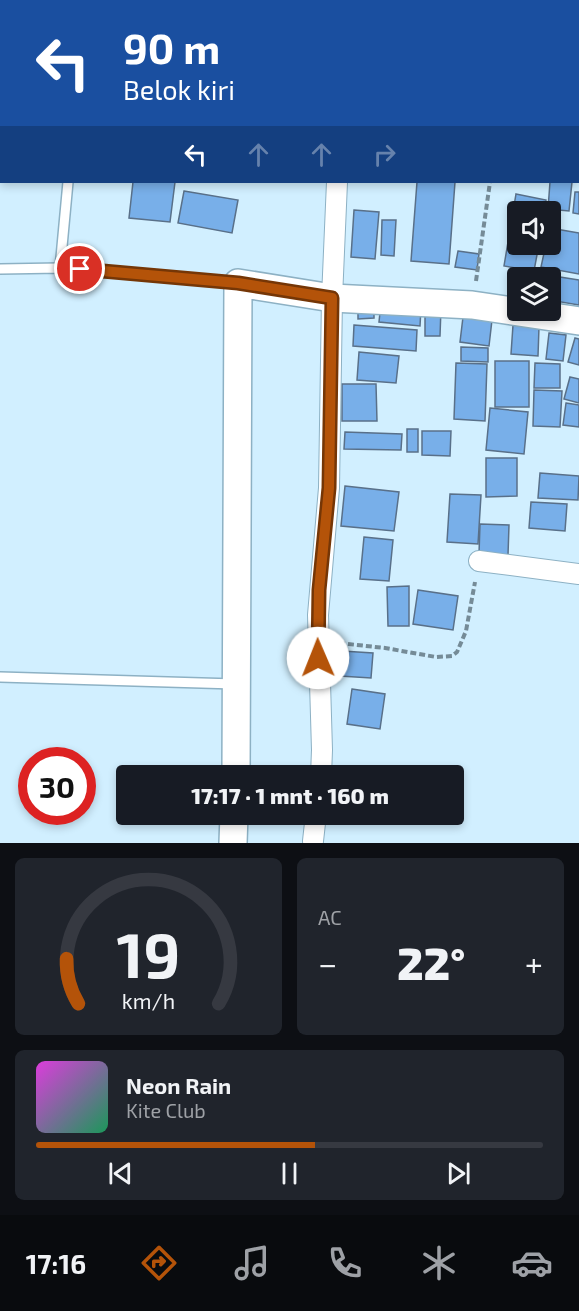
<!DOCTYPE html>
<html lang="id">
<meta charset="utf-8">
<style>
:root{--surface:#171b24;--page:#20242c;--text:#f1f3f6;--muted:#9ea1a6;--line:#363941;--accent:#b45309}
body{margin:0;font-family:"Exo 2",sans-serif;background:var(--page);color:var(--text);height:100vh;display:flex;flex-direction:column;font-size:22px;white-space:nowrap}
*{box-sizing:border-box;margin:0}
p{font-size:20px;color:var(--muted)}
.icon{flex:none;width:33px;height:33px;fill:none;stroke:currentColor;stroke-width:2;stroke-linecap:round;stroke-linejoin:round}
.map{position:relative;height:843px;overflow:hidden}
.sheet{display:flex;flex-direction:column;gap:15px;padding:15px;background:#0d0f14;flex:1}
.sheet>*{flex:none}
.banner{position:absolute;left:0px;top:0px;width:579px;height:183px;box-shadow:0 3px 9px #0003;background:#1a4fa0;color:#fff;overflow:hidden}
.buttons{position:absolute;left:507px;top:201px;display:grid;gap:12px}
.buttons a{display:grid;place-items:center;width:54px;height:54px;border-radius:6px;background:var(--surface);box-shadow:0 3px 9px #0003;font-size:30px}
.speed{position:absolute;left:18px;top:747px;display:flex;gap:12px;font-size:30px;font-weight:700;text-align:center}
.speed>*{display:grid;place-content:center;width:78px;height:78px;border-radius:50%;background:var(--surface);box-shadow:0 3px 9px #0003;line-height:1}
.speed .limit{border:9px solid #d22;background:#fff;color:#111}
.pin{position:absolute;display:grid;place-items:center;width:51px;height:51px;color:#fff;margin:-26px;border:3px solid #fff;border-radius:50%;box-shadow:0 2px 6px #0007}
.me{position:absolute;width:66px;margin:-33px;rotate:359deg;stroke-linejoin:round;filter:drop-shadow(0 0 4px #0008)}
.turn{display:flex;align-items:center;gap:21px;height:126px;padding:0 24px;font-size:27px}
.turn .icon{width:78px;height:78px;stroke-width:2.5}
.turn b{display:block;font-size:42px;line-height:51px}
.lanes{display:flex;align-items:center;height:57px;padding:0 24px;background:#0003;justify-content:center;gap:30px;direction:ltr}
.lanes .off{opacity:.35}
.big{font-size:45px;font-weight:800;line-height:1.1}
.sheet .widget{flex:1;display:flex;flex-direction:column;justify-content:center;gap:9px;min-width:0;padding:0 21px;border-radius:9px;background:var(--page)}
.sheet .dial{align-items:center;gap:0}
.dial svg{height:156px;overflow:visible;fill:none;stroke:var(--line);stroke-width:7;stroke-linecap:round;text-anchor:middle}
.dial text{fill:var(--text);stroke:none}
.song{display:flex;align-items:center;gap:18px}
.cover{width:72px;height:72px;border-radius:9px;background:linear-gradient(135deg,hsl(300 70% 55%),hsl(150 70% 35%))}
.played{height:6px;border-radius:3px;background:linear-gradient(90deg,var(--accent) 55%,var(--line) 55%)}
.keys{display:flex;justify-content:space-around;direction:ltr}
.heat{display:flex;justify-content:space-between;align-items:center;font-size:33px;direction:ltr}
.sheet .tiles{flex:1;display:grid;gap:15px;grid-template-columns:1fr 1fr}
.widget:last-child{grid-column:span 2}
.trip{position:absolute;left:116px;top:765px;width:348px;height:60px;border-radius:6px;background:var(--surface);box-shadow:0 3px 9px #0003;font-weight:800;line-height:60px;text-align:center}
.menu{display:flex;height:96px;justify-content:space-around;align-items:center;background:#090b0e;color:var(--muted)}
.menu .icon{width:42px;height:42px}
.menu .active{color:var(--accent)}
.menu b{font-size:27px;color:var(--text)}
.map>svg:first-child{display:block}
.building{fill:#78afe9;stroke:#597089;stroke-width:1.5}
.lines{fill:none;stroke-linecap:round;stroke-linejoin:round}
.lane-casing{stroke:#8db1c4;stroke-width:12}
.street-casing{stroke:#8db1c4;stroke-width:22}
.secondary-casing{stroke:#8db1c4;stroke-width:30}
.path{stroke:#758b97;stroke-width:4;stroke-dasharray:6 3;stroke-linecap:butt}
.lane{stroke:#fff;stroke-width:9}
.street{stroke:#fff;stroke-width:20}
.secondary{stroke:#fff;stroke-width:27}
.route-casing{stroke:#753606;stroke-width:15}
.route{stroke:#b45309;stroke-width:10}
</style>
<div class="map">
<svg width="579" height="843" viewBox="0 0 579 843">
<rect width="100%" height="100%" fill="#d1efff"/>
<!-- building -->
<g class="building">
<path d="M 0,0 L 10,0 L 2,2 L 2,65 Z"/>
<path d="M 149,0 L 175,0 L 149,2 Z"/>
<path d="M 368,0 L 404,0 L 407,1 L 368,2 Z"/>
<path d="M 484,0 L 512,0 L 511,2 Z"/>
<path d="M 564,0 L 579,0 L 579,24 L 578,2 L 563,2 Z"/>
<rect x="578" y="69" width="1" height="24"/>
<rect x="578" y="100" width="1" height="23"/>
<path d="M 133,182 L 175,182 L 170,222 L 129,218 Z"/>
<path d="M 417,182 L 455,182 L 449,264 L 411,261 Z"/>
<path d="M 550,182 L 572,182 L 569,211 L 548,209 Z"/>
<path d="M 184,191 L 238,200 L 232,233 L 178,223 Z"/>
<path d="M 575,192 L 579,192 L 579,214 L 573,213 Z"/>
<path d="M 516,194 L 546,200 L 544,212 L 518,212 L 518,244 L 539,244 L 534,271 L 504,266 Z"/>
<path d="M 354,210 L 379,212 L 375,259 L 351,257 Z"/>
<path d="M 382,220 L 396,220 L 394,256 L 381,255 Z"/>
<path d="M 550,228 L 579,233 L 579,274 L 541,267 L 546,244 L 550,244 Z"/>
<path d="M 458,251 L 479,254 L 477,270 L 455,267 Z"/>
<path d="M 520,271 L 557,279 L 553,300 L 550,300 L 550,278 L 519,278 Z"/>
<path d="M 560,277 L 579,280 L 579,305 L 555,301 Z"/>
<path d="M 358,303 L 374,304 L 374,318 L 358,319 Z"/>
<path d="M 381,303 L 421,308 L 420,326 L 379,322 Z"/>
<path d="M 425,308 L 441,308 L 440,336 L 425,336 Z"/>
<path d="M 463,317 L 492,320 L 489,346 L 460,342 Z"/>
<path d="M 354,325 L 417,330 L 416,351 L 353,346 Z"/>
<path d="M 513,325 L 539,327 L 538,356 L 511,354 Z"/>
<path d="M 549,333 L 566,335 L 563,361 L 546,359 Z"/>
<path d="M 575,338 L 579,339 L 579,365 L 568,362 Z"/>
<path d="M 461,347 L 488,348 L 488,362 L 461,361 Z"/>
<path d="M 359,352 L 399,356 L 396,383 L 357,380 Z"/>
<rect x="495" y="361" width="34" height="46"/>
<path d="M 456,363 L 487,364 L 485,421 L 454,419 Z"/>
<path d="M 535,363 L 560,364 L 560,388 L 534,388 Z"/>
<path d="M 570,377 L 579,379 L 579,403 L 564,399 Z"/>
<path d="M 342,384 L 376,384 L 377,421 L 342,421 Z"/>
<path d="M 534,390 L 562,391 L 560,427 L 533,426 Z"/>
<path d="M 566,403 L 579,405 L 579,427 L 563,425 Z"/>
<path d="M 490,408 L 528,412 L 524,454 L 486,450 Z"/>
<rect x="407" y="429" width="11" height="23"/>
<path d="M 422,431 L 451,431 L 450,456 L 422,455 Z"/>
<path d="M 345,432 L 402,434 L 401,450 L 344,449 Z"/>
<path d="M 486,458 L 517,458 L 517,496 L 486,497 Z"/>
<path d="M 540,473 L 579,476 L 578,500 L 538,498 Z"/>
<path d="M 345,486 L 399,492 L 394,531 L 341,526 Z"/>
<path d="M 450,494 L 481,495 L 478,544 L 447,542 Z"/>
<path d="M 531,502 L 567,504 L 565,531 L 529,528 Z"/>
<path d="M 480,524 L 509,525 L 508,555 L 479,554 Z"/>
<path d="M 364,537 L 393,540 L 389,581 L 360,579 Z"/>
<path d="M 409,586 L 409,626 L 388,626 L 387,587 Z"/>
<path d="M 418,590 L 458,596 L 453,630 L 413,624 Z"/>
<path d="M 342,651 L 373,653 L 371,678 L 340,676 Z"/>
<path d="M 352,689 L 385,694 L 380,729 L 347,724 Z"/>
</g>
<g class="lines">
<!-- lane casing -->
<g class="lane-casing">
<g id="lane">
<path d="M 0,88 L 2,88"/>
<path d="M 60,268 L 68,182"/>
<path d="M 0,269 L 60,268 L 235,283"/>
<path d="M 0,677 L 235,684"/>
</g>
</g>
<!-- street casing -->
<g class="street-casing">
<g id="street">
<path d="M 337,0 L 337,2"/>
<path d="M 479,561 L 579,574"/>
<path d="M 321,776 L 322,750 L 318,615 L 329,488 L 332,298 L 337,182"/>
<path d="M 313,841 L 316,814"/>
</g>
</g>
<!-- secondary casing -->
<g class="secondary-casing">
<g id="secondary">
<path d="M 236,776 L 238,283 L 332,298 L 472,305 L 579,321"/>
<path d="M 233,843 L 234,814"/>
</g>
</g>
<!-- path -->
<g class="path">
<path d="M 476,281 L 490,182"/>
<path d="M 339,643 L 385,648 L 436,657 L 452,656 L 457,652 L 466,631 L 475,582"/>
</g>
<!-- lane -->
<use href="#lane" class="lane"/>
<!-- street -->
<use href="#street" class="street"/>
<!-- secondary -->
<use href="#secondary" class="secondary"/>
</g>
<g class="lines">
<!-- route casing -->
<g class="route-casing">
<path id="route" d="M 80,269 L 238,283 L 332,298 L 329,488 L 319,590 L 318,658"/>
</g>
<!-- route -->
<use href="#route" class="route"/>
</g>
</svg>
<div class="buttons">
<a><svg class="icon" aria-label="sound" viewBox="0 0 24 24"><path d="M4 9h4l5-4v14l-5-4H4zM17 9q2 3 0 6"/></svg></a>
<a><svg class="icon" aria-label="layers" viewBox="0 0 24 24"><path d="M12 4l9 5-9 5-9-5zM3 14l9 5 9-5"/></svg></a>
</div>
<div class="speed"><div class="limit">30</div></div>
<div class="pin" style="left:80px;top:269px;background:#d93025"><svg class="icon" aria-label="arrive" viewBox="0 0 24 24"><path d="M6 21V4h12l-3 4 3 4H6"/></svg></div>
<svg class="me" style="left:318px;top:658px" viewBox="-20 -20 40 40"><circle r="19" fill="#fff"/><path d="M0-13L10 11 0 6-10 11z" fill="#b45309"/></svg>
<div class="trip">17:17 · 1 mnt · 160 m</div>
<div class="banner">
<div class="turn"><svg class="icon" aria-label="left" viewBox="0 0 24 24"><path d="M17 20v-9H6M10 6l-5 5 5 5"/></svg><div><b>90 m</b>Belok kiri</div></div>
<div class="lanes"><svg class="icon" aria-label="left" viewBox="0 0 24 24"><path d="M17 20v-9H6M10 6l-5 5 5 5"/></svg><svg class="icon off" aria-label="ahead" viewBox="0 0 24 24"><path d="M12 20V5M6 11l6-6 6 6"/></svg><svg class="icon off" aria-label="ahead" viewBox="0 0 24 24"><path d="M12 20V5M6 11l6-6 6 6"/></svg><svg class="icon off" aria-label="right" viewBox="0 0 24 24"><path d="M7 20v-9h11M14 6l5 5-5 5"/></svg></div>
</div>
</div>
<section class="sheet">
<div class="tiles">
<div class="widget dial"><svg viewBox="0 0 100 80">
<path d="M14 69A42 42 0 1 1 86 69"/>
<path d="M14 69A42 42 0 0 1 8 46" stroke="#b45309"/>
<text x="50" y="56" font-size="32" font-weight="700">19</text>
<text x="50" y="72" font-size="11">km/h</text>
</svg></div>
<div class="widget"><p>AC</p>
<div class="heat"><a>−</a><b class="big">22°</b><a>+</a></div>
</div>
<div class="widget">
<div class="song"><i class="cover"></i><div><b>Neon Rain</b><p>Kite Club</p></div></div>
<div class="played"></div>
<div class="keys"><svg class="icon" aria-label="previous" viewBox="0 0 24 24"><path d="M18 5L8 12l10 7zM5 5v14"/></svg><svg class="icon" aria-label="pause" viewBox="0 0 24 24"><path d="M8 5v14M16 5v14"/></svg><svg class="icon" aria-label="next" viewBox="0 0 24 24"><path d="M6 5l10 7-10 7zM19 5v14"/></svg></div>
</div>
</div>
</section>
<nav class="menu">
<b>17:16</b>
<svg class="icon active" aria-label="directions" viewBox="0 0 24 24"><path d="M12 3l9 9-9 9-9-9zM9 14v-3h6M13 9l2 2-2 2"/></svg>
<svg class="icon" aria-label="music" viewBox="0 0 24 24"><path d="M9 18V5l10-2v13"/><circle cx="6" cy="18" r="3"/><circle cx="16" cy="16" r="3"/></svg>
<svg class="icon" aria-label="phone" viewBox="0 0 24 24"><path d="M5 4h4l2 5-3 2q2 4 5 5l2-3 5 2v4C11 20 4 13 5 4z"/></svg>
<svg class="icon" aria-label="climate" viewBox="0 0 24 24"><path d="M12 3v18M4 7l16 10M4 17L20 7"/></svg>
<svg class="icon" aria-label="car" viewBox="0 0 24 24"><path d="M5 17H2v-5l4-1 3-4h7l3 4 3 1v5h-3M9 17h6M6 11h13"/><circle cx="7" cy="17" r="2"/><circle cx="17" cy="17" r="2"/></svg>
</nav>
